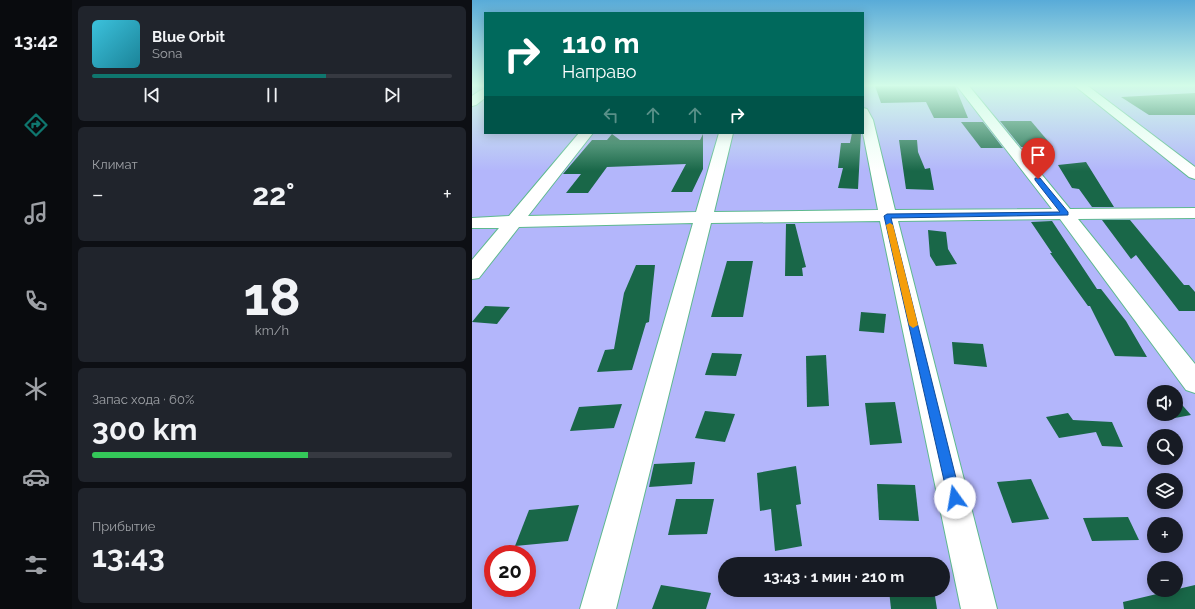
<!DOCTYPE html>
<html lang="ru">
<meta charset="utf-8">
<style>
:root{--surface:#171b24;--page:#20242c;--text:#f1f3f6;--muted:#9ea1a6;--line:#363941;--accent:#0f766e}
body{margin:0;font-family:Raleway,sans-serif;background:var(--page);color:var(--text);height:100vh;display:flex;flex-direction:column;font-size:15px;white-space:nowrap}
*{box-sizing:border-box;margin:0}
p{font-size:13px;color:var(--muted)}
.icon{flex:none;width:22px;height:22px;fill:none;stroke:currentColor;stroke-width:2;stroke-linecap:round;stroke-linejoin:round}
.map{position:relative;flex:1;overflow:hidden}
.side{display:flex;flex-direction:column;gap:6px;padding:6px;background:#0d0f14;width:400px}
.side>*{flex:none}
.banner{position:absolute;left:12px;top:12px;width:380px;height:122px;border-radius:0px;box-shadow:0 2px 10px #0003;background:#00695c;color:#fff;overflow:hidden}
.tools{position:absolute;left:675px;top:385px;display:grid;gap:8px}
.tools a{display:grid;place-items:center;width:36px;height:36px;border-radius:50%;background:var(--surface);box-shadow:0 2px 10px #0003;font-size:20px}
.speed{position:absolute;left:12px;top:545px;display:flex;gap:8px;font-size:20px;font-weight:700;text-align:center}
.speed>*{display:grid;place-content:center;width:52px;height:52px;border-radius:50%;background:var(--surface);box-shadow:0 2px 10px #0003;line-height:1}
.speed .limit{border:6px solid #d22;background:#fff;color:#111}
.pin{position:absolute;display:grid;place-items:center;width:34px;height:34px;color:#fff;margin:-41px -17px;border-radius:50% 50% 50% 0;rotate:-45deg;box-shadow:0 0 4px #0007}
.pin .icon{rotate:45deg}
.me{position:absolute;width:44px;margin:-22px;rotate:347deg;stroke-linejoin:round;filter:drop-shadow(0 0 3px #0008)}
.turn{display:flex;align-items:center;gap:14px;height:84px;padding:0 12px;font-size:18px}
.turn .icon{width:52px;height:52px;stroke-width:2.5}
.turn b{display:block;font-size:28px;line-height:34px}
.lanes{display:flex;align-items:center;height:38px;padding:0 12px;background:#0003;justify-content:center;gap:20px;direction:ltr}
.lanes .off{opacity:.35}
.big{font-size:30px;font-weight:700;line-height:1.1}
.side .widget{flex:1;display:flex;flex-direction:column;justify-content:center;gap:6px;min-width:0;padding:0 14px;border-radius:6px;background:var(--page)}
.side .dial{align-items:center;gap:0}
.dial b{font-size:52px;line-height:1}
.song{display:flex;align-items:center;gap:12px}
.cover{width:48px;height:48px;border-radius:6px;background:linear-gradient(135deg,hsl(190 70% 55%),hsl(190 70% 35%))}
.played{height:4px;border-radius:2px;background:linear-gradient(90deg,var(--accent) 65%,var(--line) 65%)}
.keys{display:flex;justify-content:space-around;direction:ltr}
.heat{display:flex;justify-content:space-between;align-items:center;font-size:22px;direction:ltr}
.charge{height:6px;border-radius:3px;background:linear-gradient(90deg,#34c759 60%,var(--line) 0)}
.trip{position:absolute;left:246px;top:557px;width:232px;height:40px;border-radius:20px;background:var(--surface);box-shadow:0 2px 10px #0003;font-weight:700;line-height:40px;text-align:center}
main{display:flex;flex:1;min-height:0}
.menu{display:flex;flex-direction:column;width:72px;justify-content:space-around;align-items:center;background:#090b0e;color:var(--muted)}
.menu .icon{width:28px;height:28px}
.menu .on{color:var(--accent)}
.menu b{font-size:18px;color:var(--text)}
.map>svg:first-child{display:block}
.green{fill:#b3b6fb;fill-rule:evenodd}
.building{fill:#196748}
.lines{fill:none;stroke-linecap:round;stroke-linejoin:round}
.minor-casing{stroke:#5eb98f;stroke-width:2}
.minor{fill:#fff;fill-rule:evenodd}
.route{fill:#1a73e8;stroke:#114b97}
.slow{fill:#f59e0b}
</style>
<main>
<nav class="menu">
<b>13:42</b>
<svg class="icon on" aria-label="directions" viewBox="0 0 24 24"><path d="M12 3l9 9-9 9-9-9zM9 14v-3h6M13 9l2 2-2 2"/></svg>
<svg class="icon" aria-label="music" viewBox="0 0 24 24"><path d="M9 18V5l10-2v13"/><circle cx="6" cy="18" r="3"/><circle cx="16" cy="16" r="3"/></svg>
<svg class="icon" aria-label="phone" viewBox="0 0 24 24"><path d="M5 4h4l2 5-3 2q2 4 5 5l2-3 5 2v4C11 20 4 13 5 4z"/></svg>
<svg class="icon" aria-label="climate" viewBox="0 0 24 24"><path d="M12 3v18M4 7l16 10M4 17L20 7"/></svg>
<svg class="icon" aria-label="car" viewBox="0 0 24 24"><path d="M5 17H2v-5l4-1 3-4h7l3 4 3 1v5h-3M9 17h6M6 11h13"/><circle cx="7" cy="17" r="2"/><circle cx="17" cy="17" r="2"/></svg>
<svg class="icon" aria-label="filters" viewBox="0 0 24 24"><path d="M4 7h16M4 17h16"/><circle cx="9" cy="7" r="2"/><circle cx="15" cy="17" r="2"/></svg>
</nav>
<section class="side">
<div class="widget">
<div class="song"><i class="cover"></i><div><b>Blue Orbit</b><p>Sona</p></div></div>
<div class="played"></div>
<div class="keys"><svg class="icon" aria-label="previous" viewBox="0 0 24 24"><path d="M18 5L8 12l10 7zM5 5v14"/></svg><svg class="icon" aria-label="pause" viewBox="0 0 24 24"><path d="M8 5v14M16 5v14"/></svg><svg class="icon" aria-label="next" viewBox="0 0 24 24"><path d="M6 5l10 7-10 7zM19 5v14"/></svg></div>
</div>
<div class="widget"><p>Климат</p>
<div class="heat"><a>−</a><b class="big">22°</b><a>+</a></div>
</div>
<div class="widget dial"><b>18</b><p>km/h</p></div>
<div class="widget"><p>Запас хода · 60%</p><b class="big">300 km</b><div class="charge"></div></div>
<div class="widget"><p>Прибытие</p><b class="big">13:43</b></div>
</section>
<div class="map">
<svg width="723" height="609" viewBox="0 0 723 609">
<rect width="100%" height="100%" fill="#9ef9cc"/>
<!-- green -->
<path class="green" d="M 0,86 L 13,86 L 13,133 L 391,133 L 391,86 L 723,86 L 723,609 L 0,609 ZM 682,392 L 704,392 L 704,414 L 682,414 ZM 682,436 L 704,436 L 704,458 L 682,458 ZM 682,480 L 704,480 L 704,502 L 682,502 ZM 682,524 L 704,524 L 704,546 L 682,546 ZM 21,554 L 55,554 L 55,588 L 21,588 ZM 253,564 L 471,564 L 471,590 L 253,590 ZM 682,568 L 704,568 L 704,590 L 682,590 Z"/>
<!-- building -->
<g class="building">
<path d="M 403,86 L 483,86 L 496,118 L 462,118 L 454,102 L 409,103 Z"/>
<path d="M 723,93 L 723,115 L 677,115 L 649,97 Z"/>
<path d="M 528,121 L 559,121 L 581,147 L 549,147 Z"/>
<path d="M 489,122 L 511,122 L 531,148 L 509,148 Z"/>
<path d="M 380,133 L 389,133 L 386,189 L 366,188 L 371,168 L 366,168 L 369,143 L 378,143 Z"/>
<path d="M 140,134 L 148,140 L 228,140 L 231,134 L 231,169 L 220,192 L 199,192 L 214,164 L 135,167 L 116,193 L 94,193 L 109,174 L 91,174 L 120,140 L 135,140 Z"/>
<path d="M 427,140 L 445,140 L 446,152 L 453,169 L 458,168 L 462,190 L 434,189 Z"/>
<path d="M 614,162 L 642,207 L 620,207 L 607,189 L 600,188 L 586,165 Z"/>
<path d="M 630,220 L 658,220 L 712,285 L 717,285 L 723,292 L 723,311 L 707,311 L 664,255 L 659,259 Z"/>
<path d="M 580,221 L 625,289 L 629,289 L 654,321 L 675,357 L 643,356 L 618,306 L 616,306 L 578,253 L 580,253 L 559,222 Z"/>
<path d="M 314,224 L 323,224 L 334,267 L 330,268 L 331,276 L 313,276 Z"/>
<path d="M 456,230 L 474,232 L 476,249 L 485,264 L 464,266 L 458,256 Z"/>
<path d="M 255,261 L 281,261 L 271,317 L 239,317 Z"/>
<path d="M 164,265 L 183,265 L 177,322 L 174,323 L 160,370 L 125,372 L 133,350 L 142,349 L 152,293 Z"/>
<path d="M 13,306 L 38,307 L 25,324 L 0,322 Z"/>
<path d="M 389,312 L 414,314 L 412,333 L 387,331 Z"/>
<path d="M 480,342 L 511,344 L 515,367 L 482,364 Z"/>
<path d="M 240,353 L 270,354 L 264,376 L 233,375 Z"/>
<path d="M 354,355 L 357,406 L 335,407 L 334,356 Z"/>
<path d="M 704,398 L 719,415 L 692,420 L 687,414 L 704,414 Z"/>
<path d="M 423,402 L 430,443 L 398,445 L 393,403 Z"/>
<path d="M 150,404 L 142,428 L 98,431 L 107,407 Z"/>
<path d="M 233,411 L 263,414 L 253,442 L 223,438 Z"/>
<path d="M 596,413 L 601,420 L 640,422 L 651,447 L 630,446 L 624,432 L 587,438 L 574,417 Z"/>
<path d="M 223,462 L 220,484 L 177,487 L 182,464 Z"/>
<path d="M 324,466 L 329,504 L 324,505 L 330,546 L 303,551 L 299,509 L 288,511 L 285,473 Z"/>
<path d="M 559,479 L 577,519 L 540,523 L 525,482 Z"/>
<path d="M 405,484 L 443,485 L 447,521 L 407,520 Z"/>
<path d="M 204,499 L 242,499 L 235,534 L 196,535 Z"/>
<path d="M 107,505 L 96,541 L 43,546 L 57,510 Z"/>
<path d="M 656,517 L 667,540 L 620,541 L 611,518 Z"/>
<path d="M 189,585 L 239,593 L 234,609 L 180,609 Z"/>
<path d="M 723,585 L 723,609 L 652,609 L 651,602 Z"/>
<path d="M 417,590 L 462,590 L 465,609 L 419,609 Z"/>
</g>
<g class="lines">
<!-- minor casing -->
<g class="minor-casing">
<g id="minor">
<path d="M 485,86 L 497,86 L 598,209 L 723,208 L 723,218 L 606,219 L 723,364 L 723,393 L 714,390 L 588,219 L 426,221 L 525,609 L 489,609 L 408,221 L 239,223 L 144,609 L 108,609 L 221,223 L 47,227 L 7,278 L 0,279 L 0,260 L 27,228 L 0,228 L 0,218 L 37,216 L 107,133 L 121,133 L 56,216 L 224,212 L 247,133 L 261,133 L 242,212 L 406,210 L 391,133 L 391,108 L 395,109 L 401,120 L 423,210 L 580,209 Z"/>
<path d="M 603,86 L 616,86 L 723,167 L 723,179 L 717,177 Z"/>
<path d="M 13,89 L 13,98 L 4,105 L 0,106 L 0,96 L 9,90 Z"/>
</g>
</g>
<!-- minor -->
<use href="#minor" class="minor"/>
</g>
<!-- sky -->
<linearGradient id="sky" x2="0" y2="1"><stop stop-color="#59abd8"/><stop offset="0.5" stop-color="#d3fce8"/><stop offset="1" stop-color="#d3fce8" stop-opacity="0"/></linearGradient>
<rect width="723" height="171" fill="url(#sky)"/>
<!-- route -->
<path class="route" d="M 563,178 L 568,178 L 596,212 L 596,215 L 419,218 L 489,498 L 487,503 L 483,504 L 478,503 L 476,498 L 412,216 L 415,214 L 588,212 L 563,180 Z"/>
<!-- slow -->
<path class="slow" d="M 418,223 L 421,225 L 446,325 L 441,328 L 437,325 L 414,225 Z"/>
</svg>
<div class="tools">
<a><svg class="icon" aria-label="sound" viewBox="0 0 24 24"><path d="M4 9h4l5-4v14l-5-4H4zM17 9q2 3 0 6"/></svg></a>
<a><svg class="icon" aria-label="search" viewBox="0 0 24 24"><circle cx="10" cy="10" r="6"/><path d="M15 15l6 6"/></svg></a>
<a><svg class="icon" aria-label="layers" viewBox="0 0 24 24"><path d="M12 4l9 5-9 5-9-5zM3 14l9 5 9-5"/></svg></a>
<a>+</a>
<a>−</a>
</div>
<div class="speed"><div class="limit">20</div></div>
<div class="pin" style="left:566px;top:179px;background:#d93025"><svg class="icon" aria-label="arrive" viewBox="0 0 24 24"><path d="M6 21V4h12l-3 4 3 4H6"/></svg></div>
<svg class="me" style="left:483px;top:498px" viewBox="-20 -20 40 40"><circle r="19" fill="#fff"/><path d="M0-13L10 11 0 6-10 11z" fill="#1a73e8"/></svg>
<div class="trip">13:43 · 1 мин · 210 m</div>
<div class="banner">
<div class="turn"><svg class="icon" aria-label="right" viewBox="0 0 24 24"><path d="M7 20v-9h11M14 6l5 5-5 5"/></svg><div><b>110 m</b>Направо</div></div>
<div class="lanes"><svg class="icon off" aria-label="left" viewBox="0 0 24 24"><path d="M17 20v-9H6M10 6l-5 5 5 5"/></svg><svg class="icon off" aria-label="ahead" viewBox="0 0 24 24"><path d="M12 20V5M6 11l6-6 6 6"/></svg><svg class="icon off" aria-label="ahead" viewBox="0 0 24 24"><path d="M12 20V5M6 11l6-6 6 6"/></svg><svg class="icon" aria-label="right" viewBox="0 0 24 24"><path d="M7 20v-9h11M14 6l5 5-5 5"/></svg></div>
</div>
</div>
</main>
